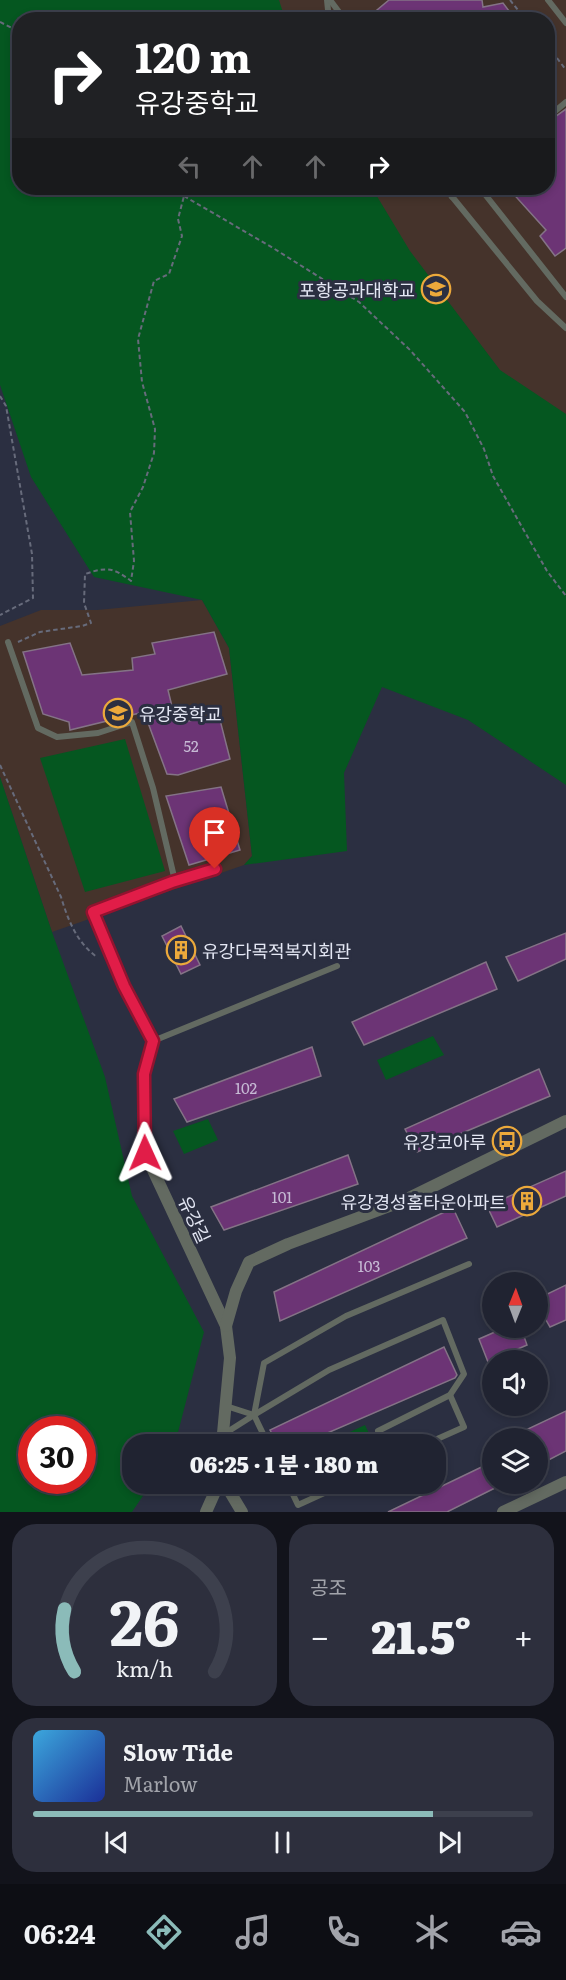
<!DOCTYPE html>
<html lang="ko">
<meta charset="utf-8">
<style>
:root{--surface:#202331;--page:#2d2f3d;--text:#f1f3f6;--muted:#a2a4ab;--line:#3d404d;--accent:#8bbbb9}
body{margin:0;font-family:Literata,"Noto Sans KR",serif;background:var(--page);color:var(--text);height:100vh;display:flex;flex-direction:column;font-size:22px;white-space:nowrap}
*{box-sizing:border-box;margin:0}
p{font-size:20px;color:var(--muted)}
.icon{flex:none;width:33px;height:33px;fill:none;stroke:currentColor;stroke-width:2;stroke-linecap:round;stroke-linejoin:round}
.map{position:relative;height:1512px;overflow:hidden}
.drawer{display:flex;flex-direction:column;gap:12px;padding:12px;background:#12131b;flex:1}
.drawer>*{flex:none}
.top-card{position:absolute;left:12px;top:12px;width:543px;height:183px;border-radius:24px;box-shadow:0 3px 9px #0003,0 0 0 2px var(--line);background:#202124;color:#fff;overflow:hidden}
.needle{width:39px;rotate:1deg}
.fabs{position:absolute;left:482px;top:1272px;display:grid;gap:12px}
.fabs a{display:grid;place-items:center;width:66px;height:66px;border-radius:50%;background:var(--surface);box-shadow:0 3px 9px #0003,0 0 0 2px var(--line);font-size:30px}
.speed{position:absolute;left:18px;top:1416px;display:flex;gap:12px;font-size:30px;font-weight:700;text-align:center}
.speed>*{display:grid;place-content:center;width:78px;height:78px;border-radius:50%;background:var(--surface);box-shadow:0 3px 9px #0003,0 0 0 2px var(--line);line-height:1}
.speed .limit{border:9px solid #d22;background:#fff;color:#111}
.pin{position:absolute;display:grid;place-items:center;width:51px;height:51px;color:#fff;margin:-62px -26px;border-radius:50% 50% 50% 0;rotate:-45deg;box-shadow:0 0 6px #0007}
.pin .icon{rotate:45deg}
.me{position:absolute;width:66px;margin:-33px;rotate:359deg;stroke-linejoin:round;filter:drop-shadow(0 0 4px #0008)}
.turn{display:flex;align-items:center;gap:21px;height:126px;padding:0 24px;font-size:27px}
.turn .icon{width:78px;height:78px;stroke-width:2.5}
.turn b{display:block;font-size:42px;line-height:51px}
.lanes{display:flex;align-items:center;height:57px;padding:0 24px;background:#0003;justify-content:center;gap:30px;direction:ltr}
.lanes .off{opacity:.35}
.big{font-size:45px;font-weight:800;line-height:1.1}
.drawer .card{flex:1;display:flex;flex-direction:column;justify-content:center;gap:9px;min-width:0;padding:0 21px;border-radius:24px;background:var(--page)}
.drawer .dial{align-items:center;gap:0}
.dial svg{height:156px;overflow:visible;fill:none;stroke:var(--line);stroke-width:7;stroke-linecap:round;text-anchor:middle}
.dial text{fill:var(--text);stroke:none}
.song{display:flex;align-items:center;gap:18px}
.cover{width:72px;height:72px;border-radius:9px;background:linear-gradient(135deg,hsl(200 70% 55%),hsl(230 70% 35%))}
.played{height:6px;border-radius:3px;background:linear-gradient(90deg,var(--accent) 80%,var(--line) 80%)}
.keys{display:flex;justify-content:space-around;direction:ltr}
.heat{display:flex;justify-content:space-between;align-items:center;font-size:33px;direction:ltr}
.drawer .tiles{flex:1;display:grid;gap:12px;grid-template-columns:1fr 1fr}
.card:last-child{grid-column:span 2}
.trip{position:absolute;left:122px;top:1434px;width:324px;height:60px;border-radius:24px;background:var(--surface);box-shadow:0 3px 9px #0003,0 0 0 2px var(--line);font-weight:800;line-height:60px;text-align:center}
.menu{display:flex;height:96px;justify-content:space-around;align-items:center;background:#0d0e14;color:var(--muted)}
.menu .icon{width:42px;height:42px}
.menu .current{color:var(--accent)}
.menu b{font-size:27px;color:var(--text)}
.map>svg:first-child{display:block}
.education{fill:#45332b}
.green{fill:#055720;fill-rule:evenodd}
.building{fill:#6c3475;stroke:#847386;stroke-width:1.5}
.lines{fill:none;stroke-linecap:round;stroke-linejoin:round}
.path{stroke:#676b7b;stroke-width:2;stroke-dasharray:4.5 3;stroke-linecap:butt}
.service{stroke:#636a61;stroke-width:6}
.minor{stroke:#636a61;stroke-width:12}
.route-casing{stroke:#92132f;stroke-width:15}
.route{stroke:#e11d48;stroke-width:10}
.labels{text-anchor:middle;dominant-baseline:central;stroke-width:6;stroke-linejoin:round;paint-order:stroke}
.number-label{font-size:15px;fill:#c6bad4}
.poi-label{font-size:18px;fill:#e4e7f4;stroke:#2b2f41;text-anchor:end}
.street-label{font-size:18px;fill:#e4e7f4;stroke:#2b2f41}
</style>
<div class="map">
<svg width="566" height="1512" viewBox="0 0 566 1512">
<rect width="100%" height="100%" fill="#2b2f41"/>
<!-- education -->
<g class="education">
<path d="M 166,0 L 566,0 L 566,551 L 256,188 L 548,188 L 548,20 L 175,19 Z"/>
<path d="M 202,600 L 229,648 L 252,856 L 244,865 L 52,932 L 0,777 L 0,626 L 41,610 L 97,610 Z"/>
</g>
<!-- green -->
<g class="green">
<path d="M 0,0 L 279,0 L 285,19 L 20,20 L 20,188 L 372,188 L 410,251 L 500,370 L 566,414 L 566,785 L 468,720 L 382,687 L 344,773 L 347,851 L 244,865 L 252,856 L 229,648 L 202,600 L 94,577 L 31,477 L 0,385 Z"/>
<path d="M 125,739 L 165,871 L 85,892 L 40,758 Z"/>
<path d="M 0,777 L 52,932 L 105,1077 L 132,1196 L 204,1332 L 175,1444 L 132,1444 L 132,1484 L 151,1484 L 132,1512 L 0,1512 ZM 32,1430 L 82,1430 L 82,1480 L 32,1480 Z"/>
<path d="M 433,1036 L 444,1055 L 386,1080 L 377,1060 Z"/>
<path d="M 208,1119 L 218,1140 L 184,1154 L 173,1131 Z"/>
<path d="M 365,1425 L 374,1444 L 324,1444 Z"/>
</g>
<!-- building -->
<g class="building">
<path d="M 389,0 L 482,0 L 483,7 L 503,3 L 516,20 L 365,20 Z"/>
<path d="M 566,109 L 566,248 L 555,256 L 540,236 L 546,230 L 508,188 L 548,188 L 548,122 Z"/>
<path d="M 214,632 L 227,674 L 168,690 L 176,723 L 219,716 L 230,759 L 178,775 L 167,774 L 144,712 L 70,730 L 69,722 L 43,714 L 23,652 L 70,643 L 82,675 L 133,670 L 132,658 L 155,654 L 152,643 Z"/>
<path d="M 221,787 L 240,850 L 189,865 L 166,796 Z"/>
<path d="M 181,926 L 200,965 L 181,974 L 162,936 Z"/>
<path d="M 566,933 L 566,959 L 518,981 L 506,957 Z"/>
<path d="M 486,962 L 497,989 L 364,1045 L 352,1022 Z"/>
<path d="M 312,1047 L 321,1076 L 187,1122 L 174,1099 Z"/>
<path d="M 539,1069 L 550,1096 L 417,1152 L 405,1129 Z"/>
<path d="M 348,1155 L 358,1184 L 224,1230 L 211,1207 Z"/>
<path d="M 566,1171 L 566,1196 L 497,1227 L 487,1206 Z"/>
<path d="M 453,1208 L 467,1238 L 280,1321 L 274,1292 Z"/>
<path d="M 566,1285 L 566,1320 L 550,1327 L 537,1304 L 537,1299 Z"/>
<path d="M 504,1328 L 521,1328 L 527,1345 L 488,1362 L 479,1339 Z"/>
<path d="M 444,1347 L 457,1375 L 455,1378 L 302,1444 L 278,1444 L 270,1430 Z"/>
<path d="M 566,1411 L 566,1451 L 537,1466 L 537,1438 L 509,1438 Z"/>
<path d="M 492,1462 L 492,1484 L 503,1484 L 447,1512 L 388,1512 Z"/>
</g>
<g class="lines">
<!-- path -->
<g class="path">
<path d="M 510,0 L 526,20"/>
<path d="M 0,22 L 20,32"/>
<path d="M 557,58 L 566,70"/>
<path d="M 184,196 L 273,248 L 359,302 L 410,350 L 465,412 L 484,449 L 493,476 L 547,571 L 566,596"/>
<path d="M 0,396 L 6,406 L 32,554 L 33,598 L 0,615"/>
<path d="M 18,642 L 40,632 L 82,626 L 91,623 L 84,603 L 85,574 C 106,567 113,567 131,581 L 134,561 L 130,512 L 143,487 L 154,453 L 155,429 L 142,382 L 138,339 L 154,281 L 169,274 L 182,236 L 178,219 L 184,196 L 181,188"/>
<path d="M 0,765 L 61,897 C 68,920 77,943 97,957"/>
</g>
<!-- service -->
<g class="service">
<path d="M 327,0 L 329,20"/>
<path d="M 330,0 L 345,20"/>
<path d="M 548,0 L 566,23"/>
<path d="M 548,55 L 552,51"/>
<path d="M 548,117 L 566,102"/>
<path d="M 445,188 L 537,301 L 566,328"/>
<path d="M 480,188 L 566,297"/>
<path d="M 452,197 L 461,188"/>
<path d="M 8,642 L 38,728 L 57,737 L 98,733 L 132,722 L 153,788 L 175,881"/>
<path d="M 100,928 L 93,912 L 172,882 L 215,869 L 215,864"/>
<path d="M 153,1041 L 337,966"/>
<path d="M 254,1415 L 329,1370 L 443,1320 L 464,1374 L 450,1395 L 378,1431 L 385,1444"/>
<path d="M 224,1434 L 254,1415 L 226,1406"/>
<path d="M 268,1444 L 254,1415 L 264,1363 L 346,1316 L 469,1264"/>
<path d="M 426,1444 L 464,1427 L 450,1395"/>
<path d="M 288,1484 L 298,1505 L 344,1484"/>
</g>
<!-- minor -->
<g class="minor">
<path d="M 100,929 L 124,986 L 153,1041 L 144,1074 L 145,1153 L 226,1326 L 230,1358 L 222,1444"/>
<path d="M 226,1326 L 236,1291 L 249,1262 L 288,1244 L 403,1201 L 566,1121"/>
<path d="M 228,1484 L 230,1492 L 242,1512"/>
<path d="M 206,1512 L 214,1494 L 216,1484"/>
<path d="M 503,1512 L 566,1482"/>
</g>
</g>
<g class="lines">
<!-- route casing -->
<g class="route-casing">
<path id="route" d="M 145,1153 L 144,1074 L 153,1041 L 124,986 L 93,912 L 172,882 L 215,869"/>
</g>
<!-- route -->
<use href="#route" class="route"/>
</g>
<!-- icons -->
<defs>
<g id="university-ring" transform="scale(1.5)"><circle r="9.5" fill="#2b2f41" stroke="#eca93b" stroke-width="1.5"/><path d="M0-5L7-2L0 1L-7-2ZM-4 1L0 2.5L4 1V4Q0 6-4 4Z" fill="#eca93b"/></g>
<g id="school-ring" transform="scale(1.5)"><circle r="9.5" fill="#2b2f41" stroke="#eca93b" stroke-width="1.5"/><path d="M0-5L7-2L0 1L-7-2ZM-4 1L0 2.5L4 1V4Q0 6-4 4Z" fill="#eca93b"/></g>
<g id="building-ring" transform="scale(1.5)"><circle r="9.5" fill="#2b2f41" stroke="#eca93b" stroke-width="1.5"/><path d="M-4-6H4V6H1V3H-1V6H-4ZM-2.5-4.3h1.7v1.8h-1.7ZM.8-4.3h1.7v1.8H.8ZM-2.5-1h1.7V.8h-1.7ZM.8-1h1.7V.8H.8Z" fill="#eca93b"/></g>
<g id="bus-ring" transform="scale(1.5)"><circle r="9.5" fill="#2b2f41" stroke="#eca93b" stroke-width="1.5"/><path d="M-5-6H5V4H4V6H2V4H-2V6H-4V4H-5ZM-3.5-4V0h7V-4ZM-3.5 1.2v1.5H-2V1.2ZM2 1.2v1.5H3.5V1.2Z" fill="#eca93b"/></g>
</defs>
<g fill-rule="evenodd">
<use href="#university-ring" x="436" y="289"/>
<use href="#school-ring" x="118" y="713"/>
<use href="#building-ring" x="181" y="950"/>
<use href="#bus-ring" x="507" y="1141"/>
<use href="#building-ring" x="527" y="1201"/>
</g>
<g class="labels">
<!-- number labels -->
<g class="number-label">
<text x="191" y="745">52</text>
<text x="246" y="1087">102</text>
<text x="282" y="1196">101</text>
<text x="369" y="1265">103</text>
</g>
<!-- poi labels -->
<g class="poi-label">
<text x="415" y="289">포항공과대학교</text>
<text x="139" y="713" text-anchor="start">유강중학교</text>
<text x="202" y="950" text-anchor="start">유강다목적복지회관</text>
<text x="486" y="1141">유강코아루</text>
<text x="506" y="1201">유강경성홈타운아파트</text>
</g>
<!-- street labels -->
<g class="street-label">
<text transform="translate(195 1219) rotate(65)">유강길</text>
</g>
</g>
</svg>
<div class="fabs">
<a><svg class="needle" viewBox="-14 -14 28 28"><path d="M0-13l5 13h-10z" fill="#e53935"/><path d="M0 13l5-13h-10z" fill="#a2a4ab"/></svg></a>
<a><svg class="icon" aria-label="sound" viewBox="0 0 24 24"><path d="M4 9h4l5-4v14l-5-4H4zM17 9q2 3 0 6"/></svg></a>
<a><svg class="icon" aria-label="layers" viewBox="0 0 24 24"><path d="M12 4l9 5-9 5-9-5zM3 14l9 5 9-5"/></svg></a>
</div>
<div class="speed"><div class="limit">30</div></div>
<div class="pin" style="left:215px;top:869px;background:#d93025"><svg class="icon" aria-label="arrive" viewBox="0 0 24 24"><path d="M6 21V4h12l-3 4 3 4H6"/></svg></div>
<svg class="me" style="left:145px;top:1153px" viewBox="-20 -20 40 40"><path d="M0-17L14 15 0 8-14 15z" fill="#e11d48" stroke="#fff" stroke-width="4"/></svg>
<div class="trip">06:25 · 1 분 · 180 m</div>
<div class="top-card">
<div class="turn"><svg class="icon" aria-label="right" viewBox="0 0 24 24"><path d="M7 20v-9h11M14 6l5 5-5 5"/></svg><div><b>120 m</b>유강중학교</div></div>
<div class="lanes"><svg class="icon off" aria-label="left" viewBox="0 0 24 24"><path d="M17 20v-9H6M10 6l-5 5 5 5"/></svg><svg class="icon off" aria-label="ahead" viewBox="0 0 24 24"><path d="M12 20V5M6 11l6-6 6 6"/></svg><svg class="icon off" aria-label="ahead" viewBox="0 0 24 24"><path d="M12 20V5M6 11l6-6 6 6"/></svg><svg class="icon" aria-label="right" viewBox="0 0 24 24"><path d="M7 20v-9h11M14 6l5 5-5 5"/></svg></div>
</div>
</div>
<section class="drawer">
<div class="tiles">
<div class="card dial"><svg viewBox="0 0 100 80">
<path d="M14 69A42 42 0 1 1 86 69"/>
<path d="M14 69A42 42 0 0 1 9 37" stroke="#8bbbb9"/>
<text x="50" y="56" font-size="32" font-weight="700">26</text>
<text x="50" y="72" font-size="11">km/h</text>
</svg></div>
<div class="card"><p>공조</p>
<div class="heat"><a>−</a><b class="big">21.5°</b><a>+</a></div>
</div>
<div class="card">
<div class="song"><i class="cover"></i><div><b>Slow Tide</b><p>Marlow</p></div></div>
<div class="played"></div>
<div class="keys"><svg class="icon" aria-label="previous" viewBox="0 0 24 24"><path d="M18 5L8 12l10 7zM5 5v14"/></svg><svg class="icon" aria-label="pause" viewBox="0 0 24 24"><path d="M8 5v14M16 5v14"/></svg><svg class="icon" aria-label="next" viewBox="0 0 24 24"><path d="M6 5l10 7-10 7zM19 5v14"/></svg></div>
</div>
</div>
</section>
<nav class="menu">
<b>06:24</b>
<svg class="icon current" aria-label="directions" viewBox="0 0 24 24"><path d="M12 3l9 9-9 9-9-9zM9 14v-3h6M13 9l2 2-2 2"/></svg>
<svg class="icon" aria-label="music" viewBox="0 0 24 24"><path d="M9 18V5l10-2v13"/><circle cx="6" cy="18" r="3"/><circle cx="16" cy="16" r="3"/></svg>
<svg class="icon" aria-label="phone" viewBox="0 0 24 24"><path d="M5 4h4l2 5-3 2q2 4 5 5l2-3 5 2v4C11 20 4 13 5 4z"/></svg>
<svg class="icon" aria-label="climate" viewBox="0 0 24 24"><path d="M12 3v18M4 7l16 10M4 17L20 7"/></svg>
<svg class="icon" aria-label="car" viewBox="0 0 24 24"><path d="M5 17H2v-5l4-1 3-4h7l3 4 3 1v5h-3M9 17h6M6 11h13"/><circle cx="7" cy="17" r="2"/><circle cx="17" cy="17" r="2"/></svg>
</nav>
